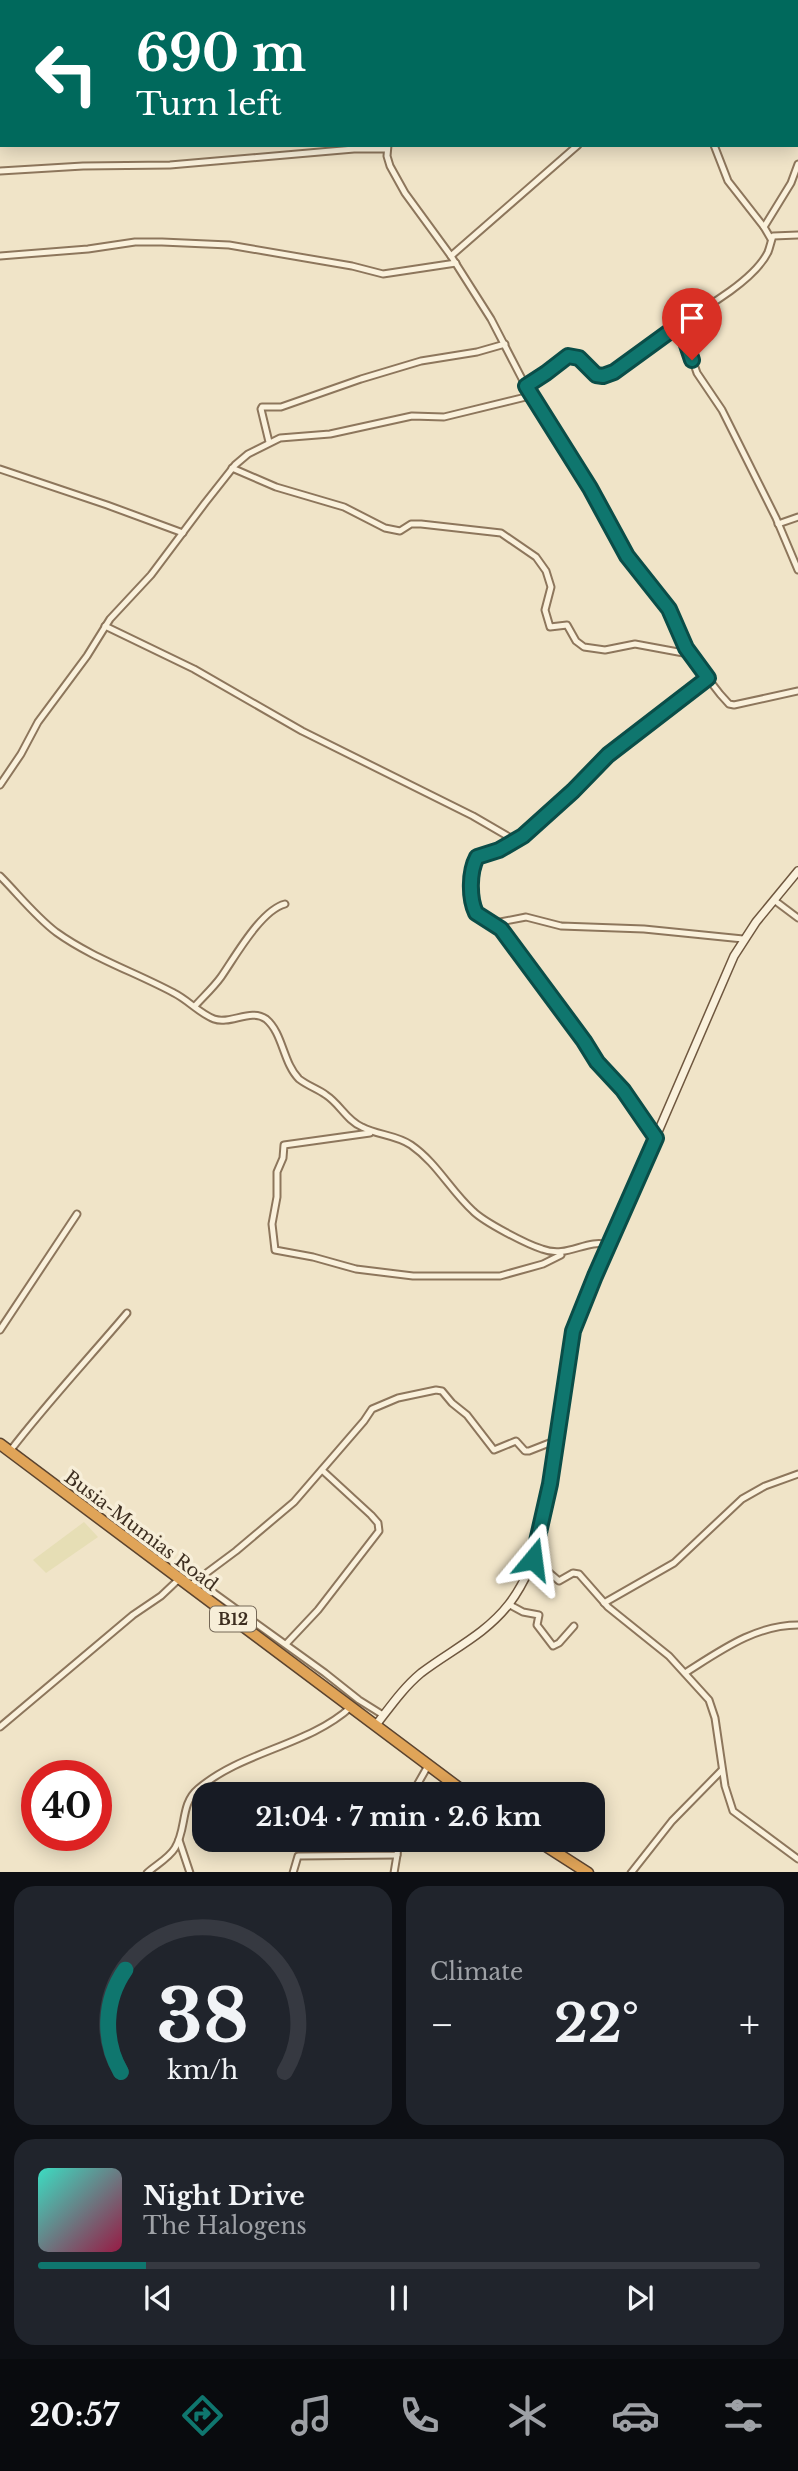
<!DOCTYPE html>
<meta charset="utf-8">
<style>
:root{--surface:#171b24;--page:#20242c;--text:#f1f3f6;--muted:#9ea1a6;--line:#363941;--accent:#0f766e}
body{margin:0;font-family:"Libre Baskerville",serif;background:var(--page);color:var(--text);height:100vh;display:flex;flex-direction:column;font-size:26px;white-space:nowrap}
*{box-sizing:border-box;margin:0}
p{font-size:23px;color:var(--muted)}
.icon{flex:none;width:38px;height:38px;fill:none;stroke:currentColor;stroke-width:2;stroke-linecap:round;stroke-linejoin:round}
.map{position:relative;height:1872px;overflow:hidden}
.side{display:flex;flex-direction:column;gap:14px;padding:14px;background:#0d0f14;flex:1}
.side>*{flex:none}
.hud{position:absolute;left:0px;top:0px;width:798px;height:147px;box-shadow:0 4px 18px #0003;background:#00695c;color:#fff;overflow:hidden}
.speed{position:absolute;left:21px;top:1760px;display:flex;gap:14px;font-size:35px;font-weight:700;text-align:center}
.speed>*{display:grid;place-content:center;width:91px;height:91px;border-radius:50%;background:var(--surface);box-shadow:0 4px 18px #0003;line-height:1}
.speed .limit{border:10px solid #d22;background:#fff;color:#111}
.pin{position:absolute;display:grid;place-items:center;width:60px;height:60px;color:#fff;margin:-72px -30px;border-radius:50% 50% 50% 0;rotate:-45deg;box-shadow:0 0 7px #0007}
.pin .icon{rotate:45deg}
.me{position:absolute;width:77px;margin:-38px;rotate:16deg;stroke-linejoin:round;filter:drop-shadow(0 0 5px #0008)}
.turn{display:flex;align-items:center;gap:24px;height:147px;padding:0 21px;font-size:32px}
.turn .icon{width:91px;height:91px;stroke-width:2.5}
.turn b{display:block;font-size:49px;line-height:60px}
.big{font-size:52px;font-weight:700;line-height:1.1}
.side .widget{flex:1;display:flex;flex-direction:column;justify-content:center;gap:10px;min-width:0;padding:0 24px;border-radius:21px;background:var(--page)}
.side .dial{align-items:center;gap:0}
.dial svg{height:182px;overflow:visible;fill:none;stroke:var(--line);stroke-width:7;stroke-linecap:round;text-anchor:middle}
.dial text{fill:var(--text);stroke:none}
.song{display:flex;align-items:center;gap:21px}
.cover{width:84px;height:84px;border-radius:10px;background:linear-gradient(135deg,hsl(170 70% 55%),hsl(340 70% 35%))}
.played{height:7px;border-radius:4px;background:linear-gradient(90deg,var(--accent) 15%,var(--line) 15%)}
.keys{display:flex;justify-content:space-around;direction:ltr}
.heat{display:flex;justify-content:space-between;align-items:center;font-size:38px;direction:ltr}
.side .tiles{flex:1;display:grid;gap:14px;grid-template-columns:1fr 1fr}
.widget:last-child{grid-column:span 2}
.trip{position:absolute;left:192px;top:1782px;width:413px;height:70px;border-radius:21px;background:var(--surface);box-shadow:0 4px 18px #0003;font-weight:700;line-height:70px;text-align:center}
.menu{display:flex;height:112px;justify-content:space-around;align-items:center;background:#090b0e;color:var(--muted)}
.menu .icon{width:49px;height:49px}
.menu .on{color:var(--accent)}
.menu b{font-size:32px;color:var(--text)}
.map>svg:first-child{display:block}
.farmland{fill:#e6deb5}
.lines{fill:none;stroke-linecap:round;stroke-linejoin:round}
.street-casing{stroke:#8d765c;stroke-width:9}
.secondary-casing{stroke:#6f573f;stroke-width:10}
.highway-casing{stroke:#5b4430;stroke-width:13}
.street{stroke:#faf1dc;stroke-width:5}
.secondary{stroke:#faf1dc;stroke-width:7}
.highway{stroke:#e0a458;stroke-width:10}
.route-casing{stroke:#0a4d48;stroke-width:18}
.route{stroke:#0f766e;stroke-width:12}
.labels{text-anchor:middle;dominant-baseline:central;stroke-width:7;stroke-linejoin:round;paint-order:stroke}
.shield{fill:#f7eed8;stroke:#756857;stroke-width:2}
.shield-label{font-size:16px;font-weight:bold;fill:#3d2e20}
.street-label{font-size:18px;fill:#3d2e20;stroke:#f7eed8}
</style>
<div class="map">
<svg width="798" height="1873" viewBox="0 0 798 1873">
<rect width="100%" height="100%" fill="#f0e4c8"/>
<!-- farmland -->
<path class="farmland" d="M 84,1522 L 98,1537 L 46,1573 L 33,1560 Z"/>
<g class="lines">
<!-- street casing -->
<g class="street-casing">
<g id="street">
<path d="M 437,0 L 437,2"/>
<path d="M 108,2 L 116,0"/>
<path d="M 376,2 L 381,0"/>
<path d="M 0,23 L 2,22"/>
<path d="M 0,82 L 2,82"/>
<path d="M 388,145 L 387,156 L 390,166 L 405,193 L 451,256 L 491,319 L 534,402 L 590,488 L 627,556 L 671,613 L 689,654 L 720,694 L 729,704 L 734,705 L 798,691"/>
<path d="M 714,145 L 728,181 L 764,227"/>
<path d="M 0,171 L 83,166 L 170,165 L 354,149 L 387,149"/>
<path d="M 798,235 L 773,236 C 771,241 770,247 768,252 C 756,277 708,309 682,318 L 680,323 L 697,373 L 722,410 L 776,518 L 798,570"/>
<path d="M 771,239 L 764,227 L 791,183 L 798,164"/>
<path d="M 0,256 L 88,249 L 135,242 L 162,242 L 229,245 L 352,266 L 383,274 L 456,263"/>
<path d="M 451,256 L 578,145"/>
<path d="M 525,386 L 546,374 L 568,356 L 579,358 L 596,375 L 603,376 L 614,372 L 680,323"/>
<path d="M 269,442 L 261,409 L 262,407 L 281,407 L 361,379 L 421,361 L 477,352 L 505,344"/>
<path d="M 232,468 L 276,487 L 344,507 L 385,528 L 400,531 L 411,524 L 421,524 L 501,533 L 536,557 L 546,571 L 551,587 L 545,610 L 550,627 L 567,625 L 576,641 L 584,647 L 605,650 L 635,644 L 689,654"/>
<path d="M 0,469 L 107,505 L 183,533"/>
<path d="M 778,524 L 798,517"/>
<path d="M 105,626 L 194,669 L 302,731 L 473,816 L 516,841"/>
<path d="M 0,785 L 21,754 L 38,722 L 87,656 L 110,619 L 151,575 L 205,503 L 235,465 L 248,454 L 280,438 L 330,434 L 412,416 L 444,417 L 530,396"/>
<path d="M 0,876 C 18,894 35,916 56,932 C 92,958 135,972 174,993 C 188,1000 199,1013 214,1019 C 230,1025 251,1008 266,1019 C 283,1033 283,1063 299,1079 C 308,1086 318,1089 326,1095 C 340,1104 346,1120 362,1127 C 377,1135 397,1135 411,1145 C 437,1163 450,1190 473,1211 C 484,1222 526,1244 542,1249 C 568,1259 586,1238 609,1245"/>
<path d="M 774,900 L 798,918"/>
<path d="M 495,923 L 526,917 L 561,926 L 644,929 L 743,939"/>
<path d="M 195,1006 C 203,997 213,988 221,977 C 235,957 261,910 285,904"/>
<path d="M 370,1133 L 284,1145 L 283,1158 L 277,1172 L 277,1197 L 272,1224 L 275,1250 L 313,1257 L 356,1269 L 413,1276 L 500,1276 L 543,1264 L 561,1255"/>
<path d="M 656,1138 L 623,1090 L 597,1062 L 584,1041 L 501,929 L 495,923 L 476,913 C 469,898 470,873 476,858 L 506,846 L 523,836 L 573,791 L 608,755 L 708,678"/>
<path d="M 0,1330 L 77,1214"/>
<path d="M 10,1451 C 46,1404 88,1359 127,1313"/>
<path d="M 533,1559 L 559,1581 L 573,1573 L 579,1574 L 608,1607 L 669,1656 L 709,1700 L 715,1718 L 725,1786 L 733,1811 L 798,1859"/>
<path d="M 196,1580 L 325,1673 L 359,1700 L 383,1715"/>
<path d="M 189,1586 L 236,1551 L 294,1502 L 364,1421 L 372,1409 L 398,1398 L 436,1390 L 442,1391 L 452,1403 L 467,1415 L 494,1450 L 516,1441 L 525,1451 L 529,1451 L 557,1440"/>
<path d="M 604,1603 L 674,1563 L 742,1499 L 765,1486 L 798,1474"/>
<path d="M 510,1605 L 523,1612 L 539,1615 L 537,1625 L 553,1646 L 559,1643 L 574,1626"/>
<path d="M 286,1644 L 318,1610 L 379,1531 L 378,1523 L 371,1515 L 322,1470"/>
<path d="M 685,1673 C 720,1651 755,1625 798,1625"/>
<path d="M 0,1727 L 133,1615 L 161,1596 L 179,1579"/>
<path d="M 412,1794 L 429,1764"/>
<path d="M 179,1840 L 190,1873"/>
<path d="M 147,1873 C 156,1865 169,1858 175,1848 C 187,1829 180,1804 198,1789 C 242,1751 308,1746 351,1707"/>
<path d="M 293,1873 L 298,1856 L 397,1855 L 399,1839"/>
<path d="M 394,1873 L 397,1855"/>
<path d="M 631,1873 L 672,1821 L 722,1770"/>
</g>
</g>
<!-- secondary casing -->
<g class="secondary-casing">
<path id="secondary" d="M 376,1725 C 390,1707 403,1688 421,1673 C 451,1650 485,1635 509,1604 C 565,1531 550,1404 578,1317 L 734,956 L 756,922 L 798,871"/>
</g>
<!-- highway casing -->
<g class="highway-casing">
<g id="highway">
<path d="M 0,1444 L 467,1794"/>
<path d="M 535,1839 L 588,1873"/>
</g>
</g>
<!-- street -->
<use href="#street" class="street"/>
<!-- secondary -->
<use href="#secondary" class="secondary"/>
<!-- highway -->
<use href="#highway" class="highway"/>
</g>
<g class="lines">
<!-- route casing -->
<g class="route-casing">
<path id="route" d="M 533,1559 L 550,1484 L 573,1331 L 595,1276 L 656,1138 L 623,1090 L 597,1062 L 584,1041 L 501,929 L 476,913 C 469,898 469,872 477,857 L 499,850 L 523,836 L 573,791 L 608,755 L 708,678 L 686,648 L 669,609 L 627,556 L 590,488 L 526,386 L 546,373 L 568,356 L 579,358 L 596,375 L 603,376 L 614,372 L 680,324 L 692,360"/>
</g>
<!-- route -->
<use href="#route" class="route"/>
</g>
<g class="labels">
<!-- shield labels -->
<rect class="shield" x="210" y="1606.5" width="46" height="25" rx="5"/>
<g class="shield-label">
<text x="233" y="1619">B12</text>
</g>
<!-- street labels -->
<g class="street-label">
<text transform="translate(141 1531) rotate(37)">Busia-Mumias Road</text>
</g>
</g>
</svg>
<div class="speed"><div class="limit">40</div></div>
<div class="pin" style="left:692px;top:360px;background:#d93025"><svg class="icon" aria-label="arrive" viewBox="0 0 24 24"><path d="M6 21V4h12l-3 4 3 4H6"/></svg></div>
<svg class="me" style="left:533px;top:1559px" viewBox="-20 -20 40 40"><path d="M0-17L14 15 0 8-14 15z" fill="#0f766e" stroke="#fff" stroke-width="4"/></svg>
<div class="trip">21:04 · 7 min · 2.6 km</div>
<div class="hud">
<div class="turn"><svg class="icon" aria-label="left" viewBox="0 0 24 24"><path d="M17 20v-9H6M10 6l-5 5 5 5"/></svg><div><b>690 m</b>Turn left</div></div>
</div>
</div>
<section class="side">
<div class="tiles">
<div class="widget dial"><svg viewBox="0 0 100 80">
<path d="M14 69A42 42 0 1 1 86 69"/>
<path d="M14 69A42 42 0 0 1 16 24" stroke="#0f766e"/>
<text x="50" y="56" font-size="32" font-weight="700">38</text>
<text x="50" y="72" font-size="11">km/h</text>
</svg></div>
<div class="widget"><p>Climate</p>
<div class="heat"><a>−</a><b class="big">22°</b><a>+</a></div>
</div>
<div class="widget">
<div class="song"><i class="cover"></i><div><b>Night Drive</b><p>The Halogens</p></div></div>
<div class="played"></div>
<div class="keys"><svg class="icon" aria-label="previous" viewBox="0 0 24 24"><path d="M18 5L8 12l10 7zM5 5v14"/></svg><svg class="icon" aria-label="pause" viewBox="0 0 24 24"><path d="M8 5v14M16 5v14"/></svg><svg class="icon" aria-label="next" viewBox="0 0 24 24"><path d="M6 5l10 7-10 7zM19 5v14"/></svg></div>
</div>
</div>
</section>
<nav class="menu">
<b>20:57</b>
<svg class="icon on" aria-label="directions" viewBox="0 0 24 24"><path d="M12 3l9 9-9 9-9-9zM9 14v-3h6M13 9l2 2-2 2"/></svg>
<svg class="icon" aria-label="music" viewBox="0 0 24 24"><path d="M9 18V5l10-2v13"/><circle cx="6" cy="18" r="3"/><circle cx="16" cy="16" r="3"/></svg>
<svg class="icon" aria-label="phone" viewBox="0 0 24 24"><path d="M5 4h4l2 5-3 2q2 4 5 5l2-3 5 2v4C11 20 4 13 5 4z"/></svg>
<svg class="icon" aria-label="climate" viewBox="0 0 24 24"><path d="M12 3v18M4 7l16 10M4 17L20 7"/></svg>
<svg class="icon" aria-label="car" viewBox="0 0 24 24"><path d="M5 17H2v-5l4-1 3-4h7l3 4 3 1v5h-3M9 17h6M6 11h13"/><circle cx="7" cy="17" r="2"/><circle cx="17" cy="17" r="2"/></svg>
<svg class="icon" aria-label="filters" viewBox="0 0 24 24"><path d="M4 7h16M4 17h16"/><circle cx="9" cy="7" r="2"/><circle cx="15" cy="17" r="2"/></svg>
</nav>
